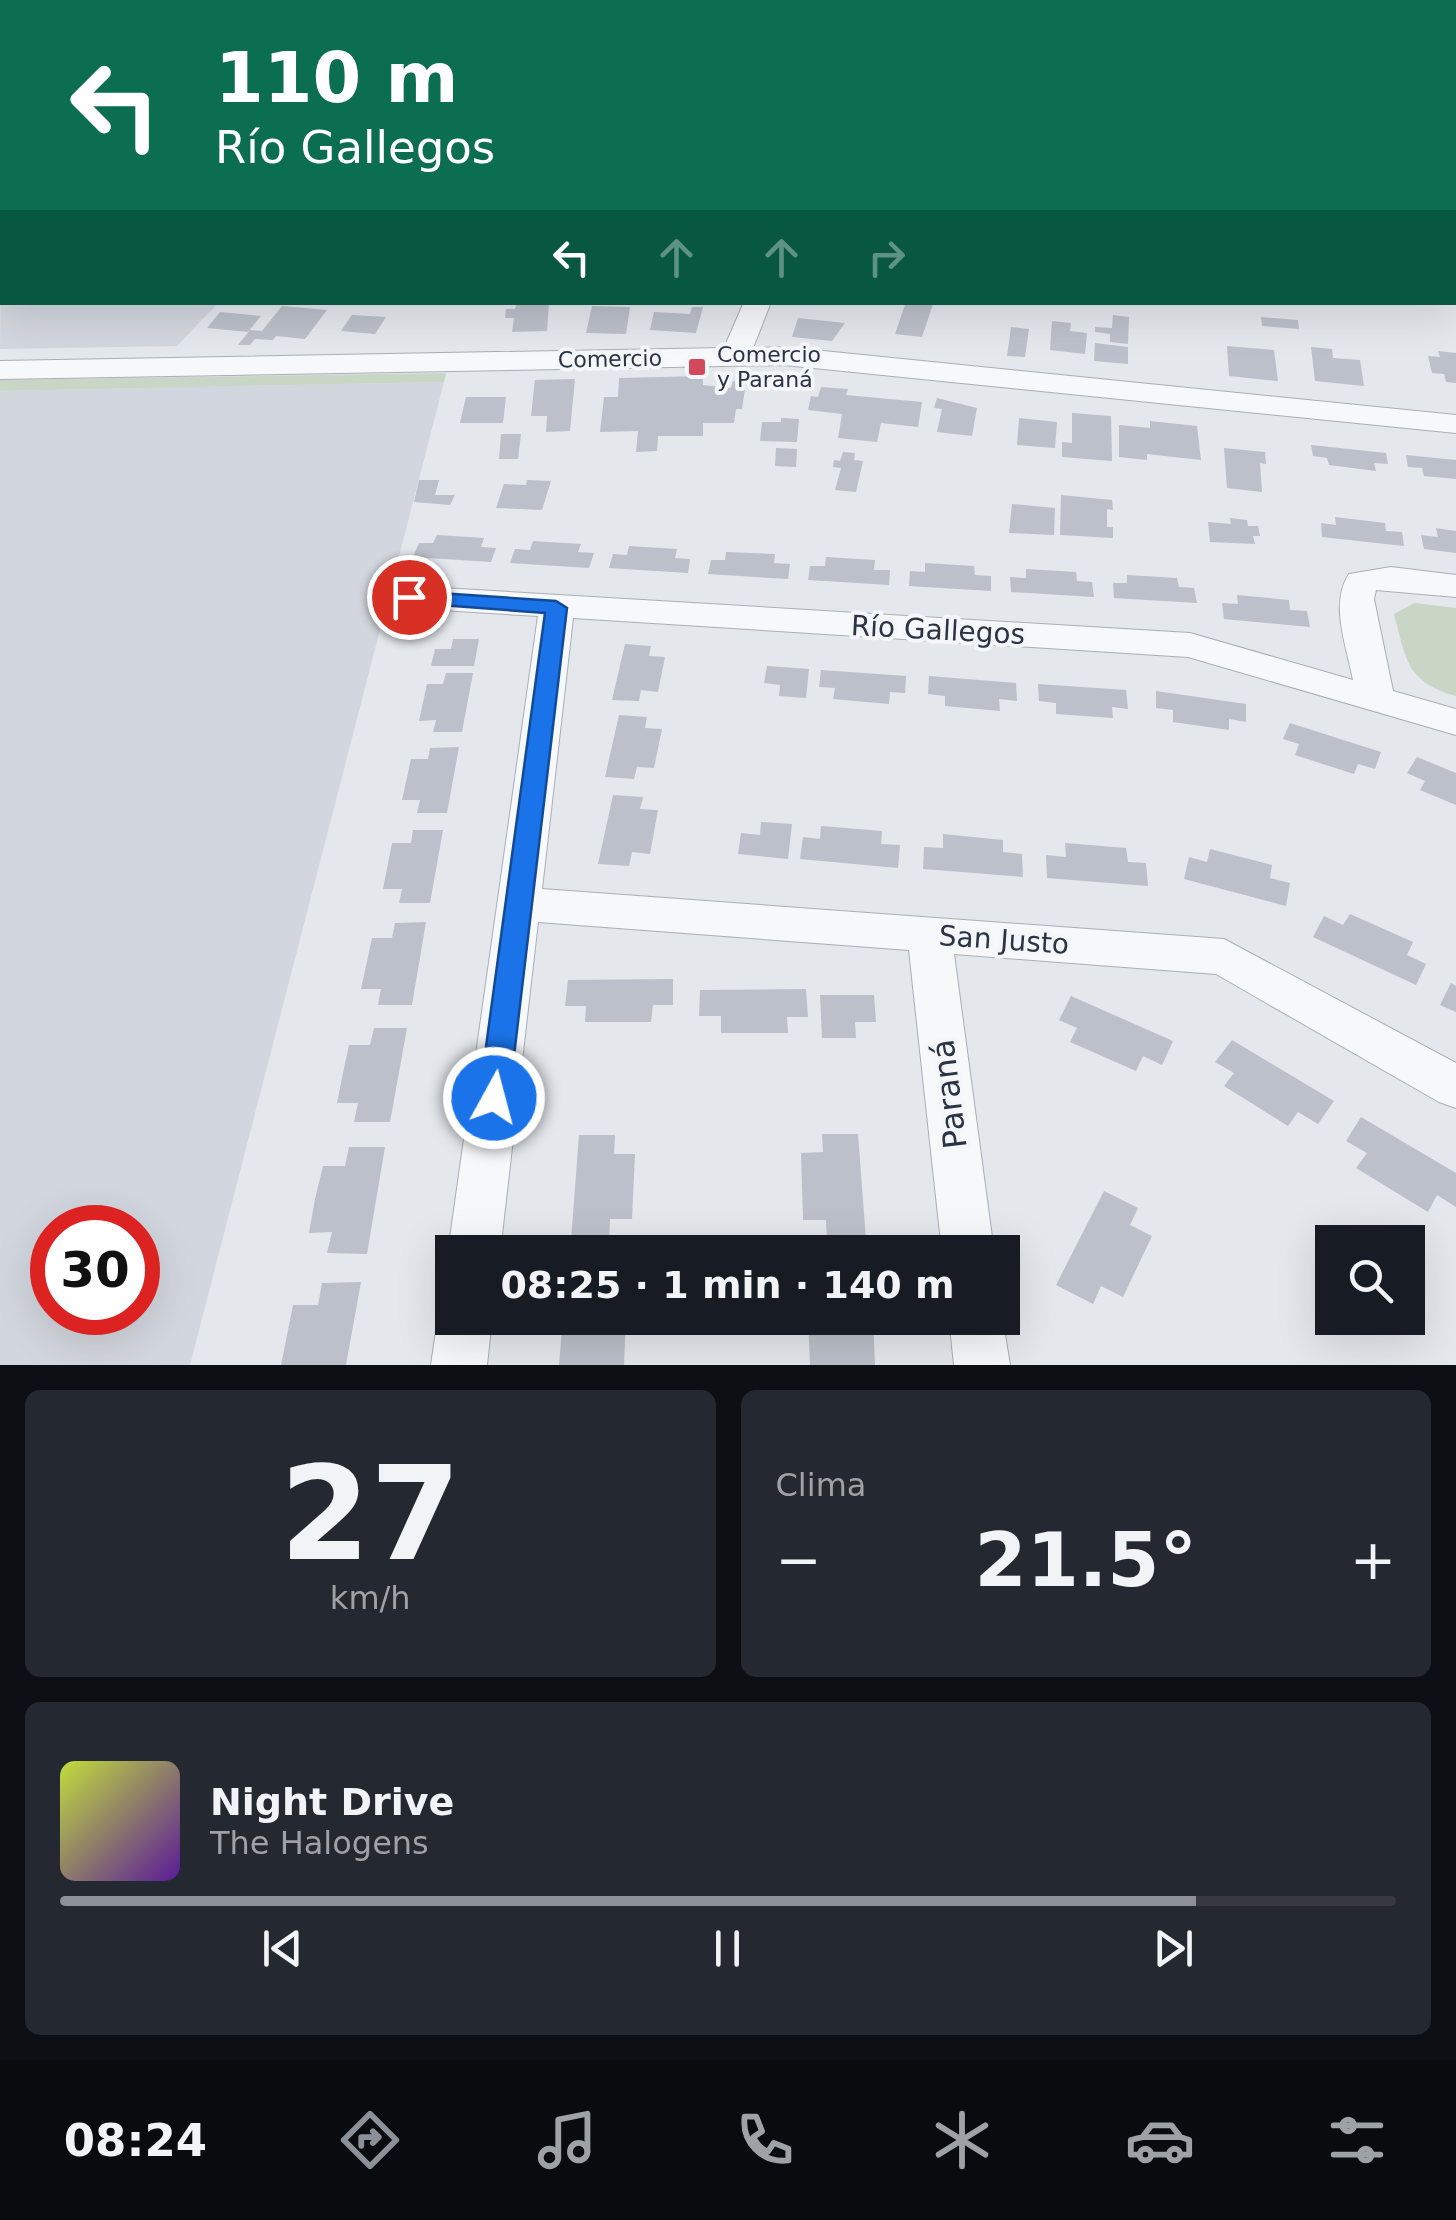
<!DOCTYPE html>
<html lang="es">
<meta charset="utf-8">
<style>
:root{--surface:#171b24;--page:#242831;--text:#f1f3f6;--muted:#9ea1a6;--line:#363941;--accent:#8c9099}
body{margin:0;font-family:"DejaVu Sans",sans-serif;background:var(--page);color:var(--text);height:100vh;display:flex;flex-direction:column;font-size:38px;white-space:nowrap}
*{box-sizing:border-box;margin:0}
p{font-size:32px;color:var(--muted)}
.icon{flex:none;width:55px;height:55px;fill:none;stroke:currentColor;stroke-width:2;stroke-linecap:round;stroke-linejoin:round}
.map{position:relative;height:1365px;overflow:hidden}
.panel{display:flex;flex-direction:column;gap:25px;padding:25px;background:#0d0f14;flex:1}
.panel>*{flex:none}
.banner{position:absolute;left:0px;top:0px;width:1458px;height:305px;box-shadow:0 10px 40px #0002;background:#0b6e4f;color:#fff;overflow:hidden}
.buttons{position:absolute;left:1315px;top:1225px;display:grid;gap:20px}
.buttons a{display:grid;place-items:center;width:110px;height:110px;border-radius:0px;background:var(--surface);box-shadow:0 10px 40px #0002;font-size:50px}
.speed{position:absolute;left:30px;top:1205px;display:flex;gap:20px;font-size:50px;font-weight:700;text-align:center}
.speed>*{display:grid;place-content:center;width:130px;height:130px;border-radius:50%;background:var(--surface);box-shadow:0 10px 40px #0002;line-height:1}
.speed .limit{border:15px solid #d22;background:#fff;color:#111}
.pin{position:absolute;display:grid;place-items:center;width:85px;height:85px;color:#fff;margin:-42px;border:5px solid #fff;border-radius:50%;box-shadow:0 2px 10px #0007}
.me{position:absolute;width:110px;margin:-55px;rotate:7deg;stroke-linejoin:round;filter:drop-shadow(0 0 8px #0008)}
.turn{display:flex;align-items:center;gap:35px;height:210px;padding:0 50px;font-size:45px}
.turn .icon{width:130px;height:130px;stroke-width:2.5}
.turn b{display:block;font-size:70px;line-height:85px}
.lanes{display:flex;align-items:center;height:95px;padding:0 50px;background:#0003;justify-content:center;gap:50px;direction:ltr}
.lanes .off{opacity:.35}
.big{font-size:75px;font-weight:700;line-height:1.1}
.panel .tile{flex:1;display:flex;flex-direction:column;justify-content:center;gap:15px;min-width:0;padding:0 35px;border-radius:15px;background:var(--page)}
.panel .dial{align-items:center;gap:0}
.dial b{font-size:130px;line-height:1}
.song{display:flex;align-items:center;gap:30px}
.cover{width:120px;height:120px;border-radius:15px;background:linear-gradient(135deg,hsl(70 70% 55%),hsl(270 70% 35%))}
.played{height:10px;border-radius:5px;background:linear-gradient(90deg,var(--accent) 85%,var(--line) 85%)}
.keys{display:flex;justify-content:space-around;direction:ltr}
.heat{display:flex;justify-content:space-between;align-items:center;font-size:55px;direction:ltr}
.panel .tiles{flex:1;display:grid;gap:25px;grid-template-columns:1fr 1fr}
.tile:last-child{grid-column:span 2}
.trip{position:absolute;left:435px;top:1235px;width:585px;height:100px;border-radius:0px;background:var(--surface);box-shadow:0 10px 40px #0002;font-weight:700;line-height:100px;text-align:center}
.dock{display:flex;height:160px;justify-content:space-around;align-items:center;background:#090b0e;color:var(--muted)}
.dock .icon{width:70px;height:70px}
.dock .selected{color:var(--accent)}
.dock b{font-size:45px;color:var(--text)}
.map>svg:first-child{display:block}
.built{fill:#d2d6de;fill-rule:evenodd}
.green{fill:#c9d6c5}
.building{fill:#bbc0ca}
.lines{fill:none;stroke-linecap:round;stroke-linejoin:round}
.minor-casing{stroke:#a9aeb7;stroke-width:2}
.minor{fill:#f7f8fa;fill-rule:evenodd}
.route{fill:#1a73e8;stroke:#114b97;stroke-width:2.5}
.poi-dot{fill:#d1495b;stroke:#f4f6f9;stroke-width:4}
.labels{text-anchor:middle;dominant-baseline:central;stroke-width:8;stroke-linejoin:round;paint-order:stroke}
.far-poi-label{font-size:22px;fill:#2b3445;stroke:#f4f6f9;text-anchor:start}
.far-street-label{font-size:22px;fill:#2b3445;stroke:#f4f6f9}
.street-label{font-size:28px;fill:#2b3445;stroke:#f4f6f9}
.near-street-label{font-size:32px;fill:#2b3445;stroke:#f4f6f9}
</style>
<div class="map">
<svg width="1456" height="1365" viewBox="0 0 1456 1365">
<rect width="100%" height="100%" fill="#e4e7ec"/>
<!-- built -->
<g class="built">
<path d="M 2,158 L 2,302 L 218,303 L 177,346 L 0,349 Z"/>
<path d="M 444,382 L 190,1365 L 0,1365 L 0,391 ZM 52,1228 L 138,1228 L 138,1312 L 52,1312 Z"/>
</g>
<!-- green -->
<g class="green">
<path d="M 446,373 L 444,382 L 0,391 L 0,380 Z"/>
<path d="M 1414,603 L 1456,608 L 1456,696 C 1406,682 1406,659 1394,614 Z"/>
</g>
<!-- building -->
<g class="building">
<path d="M 517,302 L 549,302 L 547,331 L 512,332 L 514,318 L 505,318 L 506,309 L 515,309 Z"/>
<path d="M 906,302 L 933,304 L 922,337 L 895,334 Z"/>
<path d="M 282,306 L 327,310 L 305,339 L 276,336 L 273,340 L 255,339 L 250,345 L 238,345 L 250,330 L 262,331 Z"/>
<path d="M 592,306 L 630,307 L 626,334 L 586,333 Z"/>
<path d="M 692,307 L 703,307 L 696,333 L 650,330 L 654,312 L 690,314 Z"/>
<path d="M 220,312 L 261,316 L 248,332 L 207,328 Z"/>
<path d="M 352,315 L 386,317 L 375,334 L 341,331 Z"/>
<path d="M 1113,315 L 1129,317 L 1128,344 L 1110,342 L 1110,334 L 1095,332 L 1095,327 L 1112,328 Z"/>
<path d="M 1261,317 L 1298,320 L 1299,329 L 1262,326 Z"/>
<path d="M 798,318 L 845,323 L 832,341 L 792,337 Z"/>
<path d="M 1052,321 L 1071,323 L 1070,331 L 1087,333 L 1085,354 L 1050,350 Z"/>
<path d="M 1011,327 L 1029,329 L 1025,357 L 1007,356 Z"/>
<path d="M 1095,343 L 1128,347 L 1128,364 L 1094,361 Z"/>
<path d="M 1227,346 L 1274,350 L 1278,381 L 1229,376 Z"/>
<path d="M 1311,347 L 1332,349 L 1333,358 L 1360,360 L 1364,386 L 1315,381 Z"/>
<path d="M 1438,351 L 1456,353 L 1456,383 L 1446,382 L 1444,374 L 1432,373 L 1428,356 L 1440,357 Z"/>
<path d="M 703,376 L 703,385 L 731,388 L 733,381 L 746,383 L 742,409 L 736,409 L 734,423 L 703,423 L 703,436 L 658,436 L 657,451 L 636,452 L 638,431 L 600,432 L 604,397 L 618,397 L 619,378 Z"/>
<path d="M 575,379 L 570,431 L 546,432 L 547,416 L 531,416 L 535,380 Z"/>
<path d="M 821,387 L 848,389 L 846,395 L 922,402 L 918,427 L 881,423 L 877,442 L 838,438 L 842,414 L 808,410 L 811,396 L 818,397 Z"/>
<path d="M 466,397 L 506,397 L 503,423 L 460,423 Z"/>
<path d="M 937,398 L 977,408 L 972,436 L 937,432 L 942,409 L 934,408 Z"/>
<path d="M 1072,413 L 1111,416 L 1112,461 L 1062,457 L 1062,442 L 1072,443 Z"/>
<path d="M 781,418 L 799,419 L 797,442 L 760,441 L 762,422 L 781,422 Z"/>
<path d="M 1019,418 L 1057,422 L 1055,448 L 1017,445 Z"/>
<path d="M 1150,421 L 1197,426 L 1201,460 L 1147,454 L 1147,460 L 1119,457 L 1119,425 L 1150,428 Z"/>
<path d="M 501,434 L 521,434 L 518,459 L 499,459 Z"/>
<path d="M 1311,445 L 1386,453 L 1388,464 L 1374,463 L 1376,471 L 1329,465 L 1327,458 L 1313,456 Z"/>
<path d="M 776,448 L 797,449 L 796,467 L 775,466 Z"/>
<path d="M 1224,448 L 1265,452 L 1266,464 L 1260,463 L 1262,492 L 1227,488 Z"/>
<path d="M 843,452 L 855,453 L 854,460 L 863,461 L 856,492 L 835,490 L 841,468 L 833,467 L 834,460 L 840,461 Z"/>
<path d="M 1406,455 L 1456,460 L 1456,479 L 1424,476 L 1422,468 L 1408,467 Z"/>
<path d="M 419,480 L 439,480 L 435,495 L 455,495 L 450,505 L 414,502 Z"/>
<path d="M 527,480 L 551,481 L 542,510 L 496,508 L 504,484 L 526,485 Z"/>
<path d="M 1061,495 L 1112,500 L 1113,510 L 1107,509 L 1107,527 L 1113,527 L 1113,538 L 1060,535 Z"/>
<path d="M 1012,504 L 1055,508 L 1054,535 L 1009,533 Z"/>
<path d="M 1335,517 L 1385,523 L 1386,531 L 1402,532 L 1404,546 L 1322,537 L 1321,523 L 1336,525 Z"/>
<path d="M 1230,518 L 1247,520 L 1248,526 L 1258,526 L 1260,536 L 1253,536 L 1255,544 L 1210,542 L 1208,522 L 1231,524 Z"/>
<path d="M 1436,528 L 1456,531 L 1456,553 L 1424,549 L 1421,535 L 1438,537 Z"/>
<path d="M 437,535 L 484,538 L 481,547 L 496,548 L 491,562 L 413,557 L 419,543 L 433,543 Z"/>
<path d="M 533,541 L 581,544 L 578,552 L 594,553 L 589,568 L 510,563 L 515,549 L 530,550 Z"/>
<path d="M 629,546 L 677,549 L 675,558 L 690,559 L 688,573 L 609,568 L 613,554 L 627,555 Z"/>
<path d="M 726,552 L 775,554 L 774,563 L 790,564 L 788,579 L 708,574 L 711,560 L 725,560 Z"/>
<path d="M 826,557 L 875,560 L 874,570 L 890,570 L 889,585 L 808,580 L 810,566 L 825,566 Z"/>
<path d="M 925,563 L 974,566 L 975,575 L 991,576 L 991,591 L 909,586 L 910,571 L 925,572 Z"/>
<path d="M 1026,569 L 1076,572 L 1077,581 L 1092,582 L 1094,597 L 1011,592 L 1010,577 L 1026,578 Z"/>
<path d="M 1127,575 L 1177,578 L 1179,587 L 1194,588 L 1197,603 L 1114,598 L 1113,583 L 1127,583 Z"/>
<path d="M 1237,595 L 1289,600 L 1290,610 L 1307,611 L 1310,627 L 1224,619 L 1222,603 L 1238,604 Z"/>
<path d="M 453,639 L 479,639 L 474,666 L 431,666 L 435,649 L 451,649 Z"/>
<path d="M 625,644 L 651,646 L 649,656 L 665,657 L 658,692 L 641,690 L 639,701 L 612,700 Z"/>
<path d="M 767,666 L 809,669 L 806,698 L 779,696 L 780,685 L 764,683 Z"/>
<path d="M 821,670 L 906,676 L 905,693 L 890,692 L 889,704 L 833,699 L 835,688 L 819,687 Z"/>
<path d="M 446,673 L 473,673 L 462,732 L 433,732 L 436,720 L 419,721 L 427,684 L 443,684 Z"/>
<path d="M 929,676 L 1016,683 L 1017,701 L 999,699 L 1000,711 L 945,706 L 945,696 L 928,694 Z"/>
<path d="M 1038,684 L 1126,690 L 1128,709 L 1112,707 L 1113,718 L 1056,714 L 1056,703 L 1039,701 Z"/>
<path d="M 1156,691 L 1246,704 L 1246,722 L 1229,719 L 1229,730 L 1173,722 L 1173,710 L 1156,708 Z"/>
<path d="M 619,715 L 647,717 L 645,728 L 662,729 L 654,768 L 637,767 L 634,779 L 605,777 Z"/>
<path d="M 1290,723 L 1381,752 L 1375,769 L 1358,764 L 1354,774 L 1295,755 L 1299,744 L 1283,739 Z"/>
<path d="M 459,747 L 447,813 L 417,813 L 420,800 L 402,800 L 411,759 L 428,759 L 430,748 Z"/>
<path d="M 1417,757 L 1456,773 L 1456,805 L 1420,790 L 1425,781 L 1407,773 Z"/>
<path d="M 613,795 L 643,797 L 640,809 L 658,810 L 650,854 L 632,852 L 629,866 L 598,864 Z"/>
<path d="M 761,822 L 792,824 L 788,859 L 738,854 L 741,833 L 760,835 Z"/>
<path d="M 821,826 L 882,831 L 881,844 L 900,845 L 898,868 L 800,859 L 803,837 L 820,839 Z"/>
<path d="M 413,830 L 443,830 L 430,903 L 399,903 L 402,889 L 383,889 L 392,843 L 411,843 Z"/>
<path d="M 943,834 L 1003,840 L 1003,852 L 1022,854 L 1023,877 L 923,869 L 924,847 L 943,848 Z"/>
<path d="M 1065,843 L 1126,848 L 1128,862 L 1146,863 L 1148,886 L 1047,878 L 1046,855 L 1066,857 Z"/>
<path d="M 1210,849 L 1272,865 L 1270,878 L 1290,883 L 1286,906 L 1184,879 L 1189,857 L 1207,862 Z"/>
<path d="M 1350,914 L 1413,942 L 1407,955 L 1426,964 L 1416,985 L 1313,937 L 1324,916 L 1343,925 Z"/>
<path d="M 426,922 L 412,1005 L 378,1005 L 381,989 L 361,989 L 372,938 L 392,938 L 395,923 Z"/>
<path d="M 673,979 L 673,1005 L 653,1005 L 651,1022 L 585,1022 L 586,1006 L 565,1006 L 568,980 Z"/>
<path d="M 1451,983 L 1456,986 L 1456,1012 L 1440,1005 Z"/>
<path d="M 806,989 L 808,1017 L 787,1017 L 788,1033 L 721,1033 L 721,1016 L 699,1016 L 700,990 Z"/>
<path d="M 820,995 L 874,995 L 876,1022 L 855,1022 L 856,1038 L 822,1038 Z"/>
<path d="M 1071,996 L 1173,1041 L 1162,1065 L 1143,1056 L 1136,1071 L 1070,1042 L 1077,1028 L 1059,1020 Z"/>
<path d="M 374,1028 L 407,1028 L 390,1122 L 354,1122 L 358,1103 L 337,1103 L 343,1073 L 349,1045 L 370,1045 Z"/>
<path d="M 1232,1040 L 1334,1101 L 1318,1124 L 1298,1112 L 1288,1126 L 1224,1086 L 1234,1073 L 1215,1062 Z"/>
<path d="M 1361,1117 L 1456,1173 L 1456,1207 L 1437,1195 L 1428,1212 L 1356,1168 L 1367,1153 L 1346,1141 Z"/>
<path d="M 822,1134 L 858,1134 L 866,1240 L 827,1240 L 826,1220 L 803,1220 L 801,1153 L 823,1152 Z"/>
<path d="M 579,1135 L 615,1135 L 614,1154 L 635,1154 L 632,1219 L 610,1219 L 609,1240 L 571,1241 Z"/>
<path d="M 349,1147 L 385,1147 L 367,1254 L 327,1253 L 332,1232 L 309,1233 L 315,1199 L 323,1166 L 345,1166 Z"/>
<path d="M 1104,1191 L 1138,1208 L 1130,1225 L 1152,1236 L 1123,1297 L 1101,1286 L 1093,1304 L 1056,1285 Z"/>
<path d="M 361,1282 L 346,1365 L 281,1365 L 293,1305 L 318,1305 L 322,1283 Z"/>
<path d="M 563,1318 L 626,1318 L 624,1365 L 559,1365 Z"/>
<path d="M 808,1318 L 873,1318 L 875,1365 L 810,1365 Z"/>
</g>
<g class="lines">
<!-- minor casing -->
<g class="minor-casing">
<g id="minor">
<path d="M 1230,0 L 1250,0 L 1251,2 L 1232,2 Z"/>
<path d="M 1413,0 L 1433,0 L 1434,2 L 1415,2 Z"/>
<rect x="1455" y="38" width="1" height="13"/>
<path d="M 2,105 L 2,120 L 0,121 L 0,106 Z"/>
<rect x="1455" y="117" width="1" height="14"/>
<rect x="1455" y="202" width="1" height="14"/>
<rect x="1455" y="227" width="1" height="16"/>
<path d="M 744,302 L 771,302 L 753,348 L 784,347 L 1456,415 L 1456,433 L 784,365 L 0,379 L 0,361 L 724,348 Z"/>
<path d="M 1391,567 L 1456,575 L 1456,597 L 1376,590 L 1374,599 L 1393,691 L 1456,709 L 1456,735 L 1188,657 L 573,618 L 542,889 L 1224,939 L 1456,1063 L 1456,1108 L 1439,1102 L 1216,974 L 954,954 L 994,1252 L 942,1252 L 909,950 L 538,922 L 500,1252 L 452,1252 L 452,1263 L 448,1252 L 538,616 L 409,608 L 397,605 L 391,597 L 397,589 L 409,586 L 1190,633 L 1353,680 C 1347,648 1329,603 1349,574 Z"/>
<path d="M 452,1297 L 452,1318 L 492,1318 L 487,1365 L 431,1365 L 438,1318 L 446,1299 Z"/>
<path d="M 1002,1316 L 1010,1365 L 954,1365 L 949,1318 Z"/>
</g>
</g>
<!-- minor -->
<use href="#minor" class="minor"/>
</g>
<!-- route -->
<path class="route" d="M 409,591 L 556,601 L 567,608 L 509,1098 L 504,1106 L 494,1110 L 483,1106 L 479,1098 L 545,613 L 401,602 L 398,597 Z"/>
<!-- markers -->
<rect class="poi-dot" x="687" y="357" width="20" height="20" rx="5"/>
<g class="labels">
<!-- far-poi labels -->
<g class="far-poi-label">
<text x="717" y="354">Comercio<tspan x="717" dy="25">y Paraná</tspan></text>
</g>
<!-- far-street labels -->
<g class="far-street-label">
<text transform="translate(610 359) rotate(-1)">Comercio</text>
</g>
<!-- street labels -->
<g class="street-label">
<text transform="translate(938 630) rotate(3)">Río Gallegos</text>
<text transform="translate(1004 940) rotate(4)">San Justo</text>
</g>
<!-- near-street labels -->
<g class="near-street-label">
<text transform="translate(949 1094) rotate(-97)">Paraná</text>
</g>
</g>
</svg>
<div class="buttons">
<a><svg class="icon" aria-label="search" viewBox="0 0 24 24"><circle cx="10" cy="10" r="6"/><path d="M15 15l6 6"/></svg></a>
</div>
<div class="speed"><div class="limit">30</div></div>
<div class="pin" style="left:409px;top:597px;background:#d93025"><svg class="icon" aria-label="arrive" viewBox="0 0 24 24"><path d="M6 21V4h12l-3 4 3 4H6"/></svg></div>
<svg class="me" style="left:494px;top:1098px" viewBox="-20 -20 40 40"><circle r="17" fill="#1a73e8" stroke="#fff" stroke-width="3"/><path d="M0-11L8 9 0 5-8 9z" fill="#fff"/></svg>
<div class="trip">08:25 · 1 min · 140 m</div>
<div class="banner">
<div class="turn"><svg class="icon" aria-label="left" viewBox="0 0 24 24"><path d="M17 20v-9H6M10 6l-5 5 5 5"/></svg><div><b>110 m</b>Río Gallegos</div></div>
<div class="lanes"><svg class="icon" aria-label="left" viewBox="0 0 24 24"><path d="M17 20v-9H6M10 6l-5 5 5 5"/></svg><svg class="icon off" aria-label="ahead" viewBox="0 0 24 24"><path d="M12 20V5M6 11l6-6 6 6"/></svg><svg class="icon off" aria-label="ahead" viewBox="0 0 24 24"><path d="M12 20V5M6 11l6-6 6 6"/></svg><svg class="icon off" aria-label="right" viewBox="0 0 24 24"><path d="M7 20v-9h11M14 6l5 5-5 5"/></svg></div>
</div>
</div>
<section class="panel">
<div class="tiles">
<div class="tile dial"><b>27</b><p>km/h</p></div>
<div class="tile"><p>Clima</p>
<div class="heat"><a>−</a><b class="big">21.5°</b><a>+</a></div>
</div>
<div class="tile">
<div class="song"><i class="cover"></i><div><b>Night Drive</b><p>The Halogens</p></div></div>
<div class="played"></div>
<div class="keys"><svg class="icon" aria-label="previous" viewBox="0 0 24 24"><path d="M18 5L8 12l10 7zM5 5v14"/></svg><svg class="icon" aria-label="pause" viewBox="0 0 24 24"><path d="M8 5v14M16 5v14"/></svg><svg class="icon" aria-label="next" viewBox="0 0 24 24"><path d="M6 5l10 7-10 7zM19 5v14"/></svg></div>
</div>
</div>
</section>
<nav class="dock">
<b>08:24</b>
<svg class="icon selected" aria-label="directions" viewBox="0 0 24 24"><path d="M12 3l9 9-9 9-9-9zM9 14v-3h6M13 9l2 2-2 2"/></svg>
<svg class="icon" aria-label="music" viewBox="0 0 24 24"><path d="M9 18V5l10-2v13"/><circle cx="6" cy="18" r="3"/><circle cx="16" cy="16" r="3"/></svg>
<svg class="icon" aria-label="phone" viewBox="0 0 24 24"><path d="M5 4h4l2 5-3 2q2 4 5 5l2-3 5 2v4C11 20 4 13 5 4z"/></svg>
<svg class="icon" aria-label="climate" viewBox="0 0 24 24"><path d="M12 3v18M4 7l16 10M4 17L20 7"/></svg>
<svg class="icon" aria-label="car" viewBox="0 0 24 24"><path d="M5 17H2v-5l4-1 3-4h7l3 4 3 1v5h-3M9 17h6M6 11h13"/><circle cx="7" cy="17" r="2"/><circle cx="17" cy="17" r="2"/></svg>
<svg class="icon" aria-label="filters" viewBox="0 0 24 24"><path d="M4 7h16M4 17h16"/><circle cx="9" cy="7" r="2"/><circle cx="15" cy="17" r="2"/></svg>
</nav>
